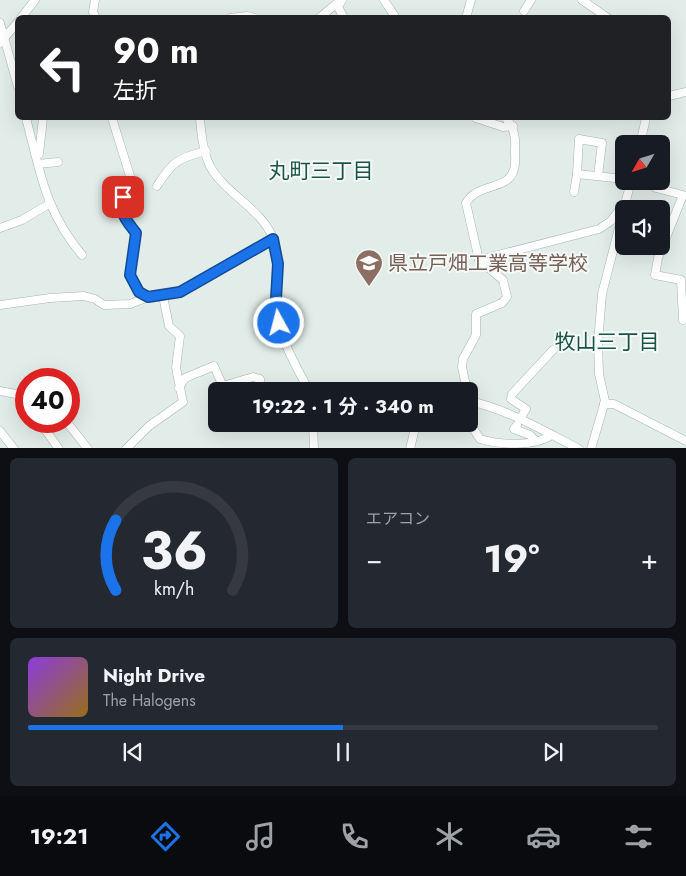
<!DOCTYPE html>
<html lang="ja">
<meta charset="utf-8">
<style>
:root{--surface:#171b24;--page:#242831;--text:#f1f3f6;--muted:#9ea1a6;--line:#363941;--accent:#1a73e8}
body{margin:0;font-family:Jost,"Noto Sans JP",sans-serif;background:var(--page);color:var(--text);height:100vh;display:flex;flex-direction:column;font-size:19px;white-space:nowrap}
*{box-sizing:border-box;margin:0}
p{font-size:16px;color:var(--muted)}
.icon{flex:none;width:28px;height:28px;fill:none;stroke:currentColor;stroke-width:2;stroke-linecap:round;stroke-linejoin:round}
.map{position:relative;height:448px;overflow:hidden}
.sheet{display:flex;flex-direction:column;gap:10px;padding:10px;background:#0d0f14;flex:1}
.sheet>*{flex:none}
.top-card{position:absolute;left:15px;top:15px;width:656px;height:105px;border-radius:8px;box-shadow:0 5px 20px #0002;background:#202124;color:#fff;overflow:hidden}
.needle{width:32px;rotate:231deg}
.fabs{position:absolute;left:615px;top:135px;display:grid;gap:10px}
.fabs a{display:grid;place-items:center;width:55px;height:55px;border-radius:8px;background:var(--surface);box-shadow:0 5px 20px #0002;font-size:25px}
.speed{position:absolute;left:15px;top:368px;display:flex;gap:10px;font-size:25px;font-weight:700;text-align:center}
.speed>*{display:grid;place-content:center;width:65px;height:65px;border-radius:50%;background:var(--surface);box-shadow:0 5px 20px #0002;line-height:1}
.speed .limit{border:8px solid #d22;background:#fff;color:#111}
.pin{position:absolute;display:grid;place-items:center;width:42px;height:42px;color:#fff;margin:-21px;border-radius:10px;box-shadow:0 2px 8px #0006}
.me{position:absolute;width:55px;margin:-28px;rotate:353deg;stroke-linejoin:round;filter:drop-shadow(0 0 4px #0008)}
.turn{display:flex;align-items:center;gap:18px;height:105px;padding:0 15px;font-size:22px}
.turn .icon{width:65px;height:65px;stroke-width:2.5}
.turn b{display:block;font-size:35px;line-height:42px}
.big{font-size:38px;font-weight:700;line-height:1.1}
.sheet .tile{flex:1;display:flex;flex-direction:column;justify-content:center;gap:8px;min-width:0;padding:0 18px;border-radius:8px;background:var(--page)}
.sheet .dial{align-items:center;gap:0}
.dial svg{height:130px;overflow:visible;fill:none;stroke:var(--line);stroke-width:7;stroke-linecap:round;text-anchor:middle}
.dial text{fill:var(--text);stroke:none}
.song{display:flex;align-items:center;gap:15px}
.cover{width:60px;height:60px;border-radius:8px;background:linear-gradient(135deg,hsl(270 70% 55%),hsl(40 70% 35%))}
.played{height:5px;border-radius:2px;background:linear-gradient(90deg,var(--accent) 50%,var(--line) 50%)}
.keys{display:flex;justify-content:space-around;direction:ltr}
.heat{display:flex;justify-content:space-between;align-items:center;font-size:28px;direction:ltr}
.sheet .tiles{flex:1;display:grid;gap:10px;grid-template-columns:1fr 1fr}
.tile:last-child{grid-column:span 2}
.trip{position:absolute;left:208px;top:382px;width:270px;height:50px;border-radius:8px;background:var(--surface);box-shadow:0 5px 20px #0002;font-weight:700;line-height:50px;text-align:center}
.menu{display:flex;height:80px;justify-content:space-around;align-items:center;background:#090b0e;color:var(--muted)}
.menu .icon{width:35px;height:35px}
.menu .on{color:var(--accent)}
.menu b{font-size:22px;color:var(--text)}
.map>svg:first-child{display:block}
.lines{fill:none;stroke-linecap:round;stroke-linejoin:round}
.minor-casing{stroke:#a4b6b1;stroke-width:9}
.minor{stroke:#fff;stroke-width:8}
.route-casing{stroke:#114b97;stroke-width:12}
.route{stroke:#1a73e8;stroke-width:9}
.labels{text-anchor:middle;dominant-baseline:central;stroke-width:4;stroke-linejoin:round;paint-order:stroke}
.education-label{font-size:20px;fill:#785e54;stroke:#f3f9f6;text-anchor:start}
.neighbourhood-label{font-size:21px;fill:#1b5348;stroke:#f3f9f6}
</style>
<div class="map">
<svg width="686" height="449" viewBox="0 0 686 449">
<rect width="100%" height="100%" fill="#e2ede9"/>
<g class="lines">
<!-- minor casing -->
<g class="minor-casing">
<g id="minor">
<path d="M 95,0 L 93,12 L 96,18"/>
<path d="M 342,0 L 338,7 L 344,18"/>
<path d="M 384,0 L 396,18"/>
<path d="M 582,0 L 608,18"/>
<path d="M 524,11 L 531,0"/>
<path d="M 21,18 L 35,0"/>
<path d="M 230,18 L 247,16 L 255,18"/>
<path d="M 319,18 L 341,0"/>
<path d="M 466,18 L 471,0"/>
<path d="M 0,23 L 18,87"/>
<path d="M 0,43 L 18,22"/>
<path d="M 669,96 L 686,92"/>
<path d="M 26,118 C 40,171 45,211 82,255"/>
<path d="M 112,118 L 134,189 C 130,192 123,195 122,200 C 118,211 130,225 136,233 C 136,260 119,280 148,297"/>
<path d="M 200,118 C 201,133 203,152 210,166 C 225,194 261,208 273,238 C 281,258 275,278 276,299 C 276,333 294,362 309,391"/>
<path d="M 476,118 L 503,127 L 513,126"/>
<path d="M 640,144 L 646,118"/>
<path d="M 39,154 L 43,118"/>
<path d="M 38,164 L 58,162"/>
<path d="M 577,174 L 579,139 L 602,143 L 598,176"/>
<path d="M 646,181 L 656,188 L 683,195 L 658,258 L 655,275 L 681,280 L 683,320"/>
<path d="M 157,186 C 172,162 178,158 206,151"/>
<path d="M 574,192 L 577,174 L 624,179"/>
<path d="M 0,228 L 22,220 L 49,204"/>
<path d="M 479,260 L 599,229 L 611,221 L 621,208"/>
<path d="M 0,305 L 50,298 L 84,296 L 95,299 L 104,305 L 130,304 L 148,297 L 180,292 L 273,239"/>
<path d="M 223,386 L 253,377 L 260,379 L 262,391"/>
<path d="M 179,388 L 185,378 L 214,366 L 225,391"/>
<path d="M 0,391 L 26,396"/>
<path d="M 467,391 L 462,367 L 463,359 L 476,335 L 476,314 L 502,303 L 507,297 L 503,280 L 479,260 L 466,203 C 478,182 509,191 514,169 C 516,164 515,156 515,150 C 516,137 514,128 506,118"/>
<path d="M 604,404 L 614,404 L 686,441"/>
<path d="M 523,414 L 526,409 L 511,399 L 512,394 L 553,350"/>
<path d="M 39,421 L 59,449"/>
<path d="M 66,421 L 88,449"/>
<path d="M 313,424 L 314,449"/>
<path d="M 517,425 L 514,429 L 530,435 L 536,441"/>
<path d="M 0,431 L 14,449"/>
<path d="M 552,435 C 534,447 500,445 480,439 L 471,425 L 469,401 C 507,409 544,431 579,449"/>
<path d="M 126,449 L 149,426 L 183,402 L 176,368 L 180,336 L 169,326 L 163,296"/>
<path d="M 410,449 L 416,424"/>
<path d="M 591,449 L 605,401 L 599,374 L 598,343 L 602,294 L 631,181"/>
</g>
</g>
<!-- minor -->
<use href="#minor" class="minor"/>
</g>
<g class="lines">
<!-- route casing -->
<g class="route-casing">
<path id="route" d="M 123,197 C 117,210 128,223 136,233 L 130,275 L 139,292 L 148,297 L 180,292 L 273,239 L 278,264 L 276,299 L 279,323"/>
</g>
<!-- route -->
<use href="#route" class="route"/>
</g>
<!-- icons -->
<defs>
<g id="school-pin" transform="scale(1.4375)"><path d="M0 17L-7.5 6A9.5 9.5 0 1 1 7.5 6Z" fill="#8d6e63" stroke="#f3f9f6"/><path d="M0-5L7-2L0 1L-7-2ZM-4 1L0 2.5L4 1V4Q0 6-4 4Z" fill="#fff"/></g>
</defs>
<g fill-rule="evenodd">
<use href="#school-pin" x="369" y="263"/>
</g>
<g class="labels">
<!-- education labels -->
<g class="education-label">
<text x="388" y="263">県立戸畑工業高等学校</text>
</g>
<!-- neighbourhood labels -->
<g class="neighbourhood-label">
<text x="321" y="171">丸町三丁目</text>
<text x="607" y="342">牧山三丁目</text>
</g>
</g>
</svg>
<div class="fabs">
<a><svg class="needle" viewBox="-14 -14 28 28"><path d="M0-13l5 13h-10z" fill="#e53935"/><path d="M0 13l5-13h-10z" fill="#9ea1a6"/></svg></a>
<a><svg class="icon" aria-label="sound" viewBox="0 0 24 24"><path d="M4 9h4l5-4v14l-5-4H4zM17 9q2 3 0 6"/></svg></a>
</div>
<div class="speed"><div class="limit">40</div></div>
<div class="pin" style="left:123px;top:197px;background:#d93025"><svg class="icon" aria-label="arrive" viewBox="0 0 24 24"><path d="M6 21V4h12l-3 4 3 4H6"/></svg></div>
<svg class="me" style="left:279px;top:323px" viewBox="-20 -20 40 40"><circle r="17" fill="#1a73e8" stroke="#fff" stroke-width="3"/><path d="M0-11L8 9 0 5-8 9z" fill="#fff"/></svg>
<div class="trip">19:22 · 1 分 · 340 m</div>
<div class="top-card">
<div class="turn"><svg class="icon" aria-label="left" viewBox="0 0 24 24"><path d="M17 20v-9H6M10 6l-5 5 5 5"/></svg><div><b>90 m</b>左折</div></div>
</div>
</div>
<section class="sheet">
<div class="tiles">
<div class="tile dial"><svg viewBox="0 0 100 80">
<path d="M14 69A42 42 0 1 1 86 69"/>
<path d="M14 69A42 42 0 0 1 14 26" stroke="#1a73e8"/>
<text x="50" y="56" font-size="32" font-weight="700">36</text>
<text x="50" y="72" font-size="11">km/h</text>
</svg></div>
<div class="tile"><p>エアコン</p>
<div class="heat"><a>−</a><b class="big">19°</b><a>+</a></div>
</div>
<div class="tile">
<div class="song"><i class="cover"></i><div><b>Night Drive</b><p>The Halogens</p></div></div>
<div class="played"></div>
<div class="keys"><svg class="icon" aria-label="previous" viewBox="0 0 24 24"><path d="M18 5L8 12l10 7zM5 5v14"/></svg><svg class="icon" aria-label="pause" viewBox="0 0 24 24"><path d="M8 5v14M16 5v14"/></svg><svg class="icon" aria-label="next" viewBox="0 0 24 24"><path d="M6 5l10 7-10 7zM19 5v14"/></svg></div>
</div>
</div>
</section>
<nav class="menu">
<b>19:21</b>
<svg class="icon on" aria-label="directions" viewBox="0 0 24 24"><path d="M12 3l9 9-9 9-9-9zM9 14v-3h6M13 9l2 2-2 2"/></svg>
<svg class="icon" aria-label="music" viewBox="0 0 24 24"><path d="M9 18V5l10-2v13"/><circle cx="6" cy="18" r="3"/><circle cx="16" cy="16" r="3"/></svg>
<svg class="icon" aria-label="phone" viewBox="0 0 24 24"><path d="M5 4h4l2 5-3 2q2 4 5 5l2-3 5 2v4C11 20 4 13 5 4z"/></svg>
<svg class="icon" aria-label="climate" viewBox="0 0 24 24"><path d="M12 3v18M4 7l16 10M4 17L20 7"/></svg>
<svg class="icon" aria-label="car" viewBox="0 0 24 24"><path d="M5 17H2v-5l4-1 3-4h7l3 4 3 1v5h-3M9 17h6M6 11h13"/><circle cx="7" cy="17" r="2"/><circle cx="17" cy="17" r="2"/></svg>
<svg class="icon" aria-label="filters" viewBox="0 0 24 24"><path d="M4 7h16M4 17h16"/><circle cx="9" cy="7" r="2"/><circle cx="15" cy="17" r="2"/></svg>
</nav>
